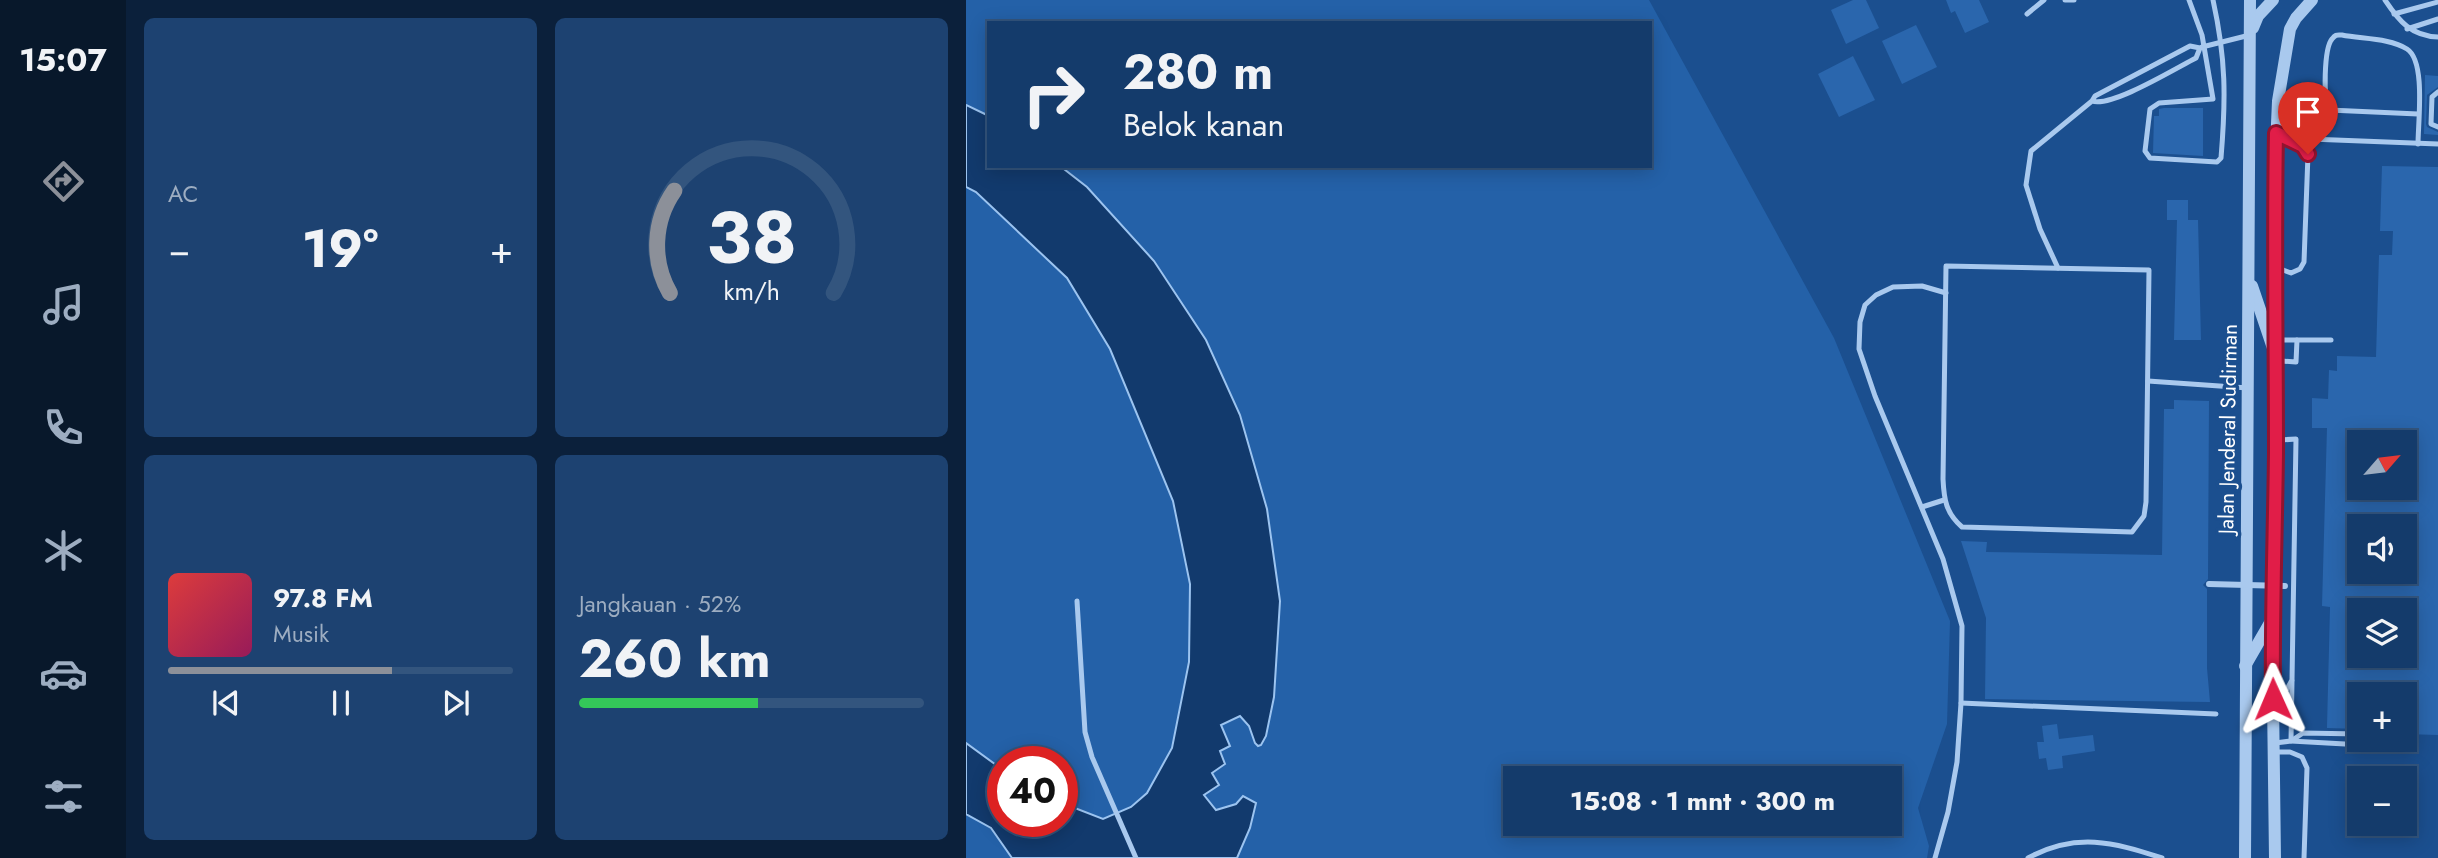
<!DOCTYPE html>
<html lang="id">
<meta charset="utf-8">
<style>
:root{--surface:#143b6b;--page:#1d4271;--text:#f1f3f6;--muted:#9dadc1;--line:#33557e;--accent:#8c9099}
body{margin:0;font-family:Jost,sans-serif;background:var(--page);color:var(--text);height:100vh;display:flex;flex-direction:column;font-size:26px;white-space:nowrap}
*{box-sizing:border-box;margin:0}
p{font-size:23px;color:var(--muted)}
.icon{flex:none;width:38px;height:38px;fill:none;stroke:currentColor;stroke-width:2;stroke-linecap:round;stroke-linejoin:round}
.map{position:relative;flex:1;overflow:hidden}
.drawer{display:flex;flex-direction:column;gap:18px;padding:18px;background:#0b203b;width:840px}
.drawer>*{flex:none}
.banner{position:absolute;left:21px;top:21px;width:665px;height:147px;border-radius:0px;box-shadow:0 4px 18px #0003,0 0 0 2px var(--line);background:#143b6b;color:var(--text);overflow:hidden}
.needle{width:46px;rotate:62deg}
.controls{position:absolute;left:1381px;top:430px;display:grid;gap:14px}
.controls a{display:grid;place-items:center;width:70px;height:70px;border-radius:0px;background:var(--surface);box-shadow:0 4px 18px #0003,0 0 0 2px var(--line);font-size:35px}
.speed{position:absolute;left:21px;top:746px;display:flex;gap:14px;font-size:35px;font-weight:700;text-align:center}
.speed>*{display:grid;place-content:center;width:91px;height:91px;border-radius:50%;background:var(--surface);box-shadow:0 4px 18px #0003,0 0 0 2px var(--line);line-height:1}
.speed .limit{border:10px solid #d22;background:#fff;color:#111}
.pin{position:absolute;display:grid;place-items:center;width:60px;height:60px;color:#fff;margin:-72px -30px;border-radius:50% 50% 50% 0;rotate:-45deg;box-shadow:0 0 7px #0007}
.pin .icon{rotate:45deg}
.me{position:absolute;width:77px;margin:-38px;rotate:359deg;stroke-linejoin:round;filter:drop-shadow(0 0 5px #0008)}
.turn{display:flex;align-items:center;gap:24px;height:147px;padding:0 21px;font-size:32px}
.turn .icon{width:91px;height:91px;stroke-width:2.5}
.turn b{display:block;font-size:49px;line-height:60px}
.big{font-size:52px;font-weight:700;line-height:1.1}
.drawer .card{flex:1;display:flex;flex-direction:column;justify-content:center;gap:10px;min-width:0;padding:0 24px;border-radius:10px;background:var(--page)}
.drawer .dial{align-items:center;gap:0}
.dial svg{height:182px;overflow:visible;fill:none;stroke:var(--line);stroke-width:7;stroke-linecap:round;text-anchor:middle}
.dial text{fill:var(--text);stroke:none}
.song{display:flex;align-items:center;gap:21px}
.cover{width:84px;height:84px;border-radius:10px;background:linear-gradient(135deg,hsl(0 70% 55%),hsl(330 70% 35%))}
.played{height:7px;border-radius:4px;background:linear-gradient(90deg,var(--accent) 65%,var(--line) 65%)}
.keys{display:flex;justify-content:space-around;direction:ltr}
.heat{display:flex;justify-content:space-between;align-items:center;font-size:38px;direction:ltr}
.charge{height:10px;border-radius:5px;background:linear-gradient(90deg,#34c759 52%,var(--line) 0)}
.drawer .tiles{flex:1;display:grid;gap:18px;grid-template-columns:repeat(2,1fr)}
.trip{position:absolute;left:537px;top:766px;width:399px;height:70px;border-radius:0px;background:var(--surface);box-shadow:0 4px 18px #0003,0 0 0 2px var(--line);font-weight:700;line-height:70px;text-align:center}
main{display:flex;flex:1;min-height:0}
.dock{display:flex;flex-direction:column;width:126px;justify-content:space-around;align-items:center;background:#08182b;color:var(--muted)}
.dock .icon{width:49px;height:49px}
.dock .on{color:var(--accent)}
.dock b{font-size:32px;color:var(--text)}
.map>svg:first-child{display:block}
.green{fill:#2461a8;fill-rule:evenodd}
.water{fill:#123a6d;stroke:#9cc4f0;stroke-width:2}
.building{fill:#2a66ad;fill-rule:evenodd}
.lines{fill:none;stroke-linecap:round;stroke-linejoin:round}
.service{stroke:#a9c9ee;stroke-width:5}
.tertiary{stroke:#a9c9ee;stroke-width:12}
.pedestrian-bridge{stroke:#a9c9ee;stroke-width:6}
.route-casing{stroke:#92132f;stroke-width:18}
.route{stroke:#e11d48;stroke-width:12}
.labels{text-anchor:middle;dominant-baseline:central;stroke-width:7;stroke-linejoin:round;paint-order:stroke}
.street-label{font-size:21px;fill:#fff;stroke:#1b4f8f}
</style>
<main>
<nav class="dock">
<b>15:07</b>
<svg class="icon on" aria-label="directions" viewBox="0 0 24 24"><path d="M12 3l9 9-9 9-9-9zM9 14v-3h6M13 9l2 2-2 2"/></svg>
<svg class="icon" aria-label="music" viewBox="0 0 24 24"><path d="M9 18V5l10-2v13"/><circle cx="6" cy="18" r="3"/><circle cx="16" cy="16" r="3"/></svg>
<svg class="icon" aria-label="phone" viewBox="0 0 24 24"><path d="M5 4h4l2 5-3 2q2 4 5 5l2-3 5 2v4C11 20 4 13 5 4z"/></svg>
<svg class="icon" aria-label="climate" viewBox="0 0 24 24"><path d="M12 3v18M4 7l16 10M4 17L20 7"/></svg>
<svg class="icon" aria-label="car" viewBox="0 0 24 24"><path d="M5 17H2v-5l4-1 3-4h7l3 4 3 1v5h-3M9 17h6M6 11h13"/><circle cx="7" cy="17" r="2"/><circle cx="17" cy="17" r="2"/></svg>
<svg class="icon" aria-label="filters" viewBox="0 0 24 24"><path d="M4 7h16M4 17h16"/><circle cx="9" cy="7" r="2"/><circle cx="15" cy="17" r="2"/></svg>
</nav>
<section class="drawer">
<div class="tiles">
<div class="card"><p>AC</p>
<div class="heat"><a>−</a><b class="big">19°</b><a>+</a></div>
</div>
<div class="card dial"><svg viewBox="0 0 100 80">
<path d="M14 69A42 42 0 1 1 86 69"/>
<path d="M14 69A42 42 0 0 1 16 24" stroke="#8c9099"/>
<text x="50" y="56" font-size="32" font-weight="700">38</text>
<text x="50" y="72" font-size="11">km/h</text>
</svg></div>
<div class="card">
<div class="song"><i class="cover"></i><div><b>97.8 FM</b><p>Musik</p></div></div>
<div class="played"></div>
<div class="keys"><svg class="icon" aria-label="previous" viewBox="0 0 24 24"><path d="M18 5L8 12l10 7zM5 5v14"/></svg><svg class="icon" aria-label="pause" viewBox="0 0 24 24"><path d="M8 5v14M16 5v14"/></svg><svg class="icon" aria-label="next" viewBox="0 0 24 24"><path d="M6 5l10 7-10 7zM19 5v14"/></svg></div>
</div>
<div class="card"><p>Jangkauan · 52%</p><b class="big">260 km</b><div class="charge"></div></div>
</div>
</section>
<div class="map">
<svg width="1472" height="858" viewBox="0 0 1472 858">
<rect width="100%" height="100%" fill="#1b4f8f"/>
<!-- green -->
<path class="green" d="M 0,0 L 683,0 L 868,338 L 984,621 L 981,724 L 952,808 L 963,846 L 961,858 L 0,858 ZM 23,23 L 684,23 L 684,166 L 23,166 ZM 37,761 L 96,761 L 96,821 L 37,821 ZM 550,779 L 924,779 L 924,824 L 550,824 Z"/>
<!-- water -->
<path class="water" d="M 0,105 L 23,116 L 23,166 L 94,166 L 121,187 L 188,261 L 240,340 L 274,415 L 301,509 L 314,601 L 308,697 L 300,736 L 295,745 L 292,746 L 289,743 L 283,726 L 274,716 L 255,725 L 264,746 L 254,751 L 259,764 L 246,773 L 253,785 L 238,795 L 250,810 L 270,804 L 277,796 L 290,803 L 284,828 L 271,858 L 46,858 L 25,828 L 0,814 L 0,743 L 37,770 L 37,821 L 96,821 L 96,803 L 137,819 L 165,807 L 181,793 L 206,748 L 223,662 L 224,584 L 207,501 L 144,349 L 101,278 L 10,192 L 0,187 Z"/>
<!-- building -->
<g class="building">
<path d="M 887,0 L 900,0 L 913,28 L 880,44 L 865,10 Z"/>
<path d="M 980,0 L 1013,0 L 1023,22 L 999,33 L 989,11 L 985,13 Z"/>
<path d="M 950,25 L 971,67 L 936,84 L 916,41 Z"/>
<path d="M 887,56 L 909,100 L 873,117 L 852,74 Z"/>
<path d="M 1459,75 L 1472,76 L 1472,87 L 1461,95 L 1460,124 L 1461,127 L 1472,132 L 1472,135 L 1458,134 Z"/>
<path d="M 1198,108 L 1237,108 L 1237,156 L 1187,153 L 1188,116 L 1193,116 L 1193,109 Z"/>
<path d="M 1416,166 L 1472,167 L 1472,735 L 1438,734 L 1438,695 L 1393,695 L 1393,729 L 1361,728 L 1364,607 L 1356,606 L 1361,428 L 1346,428 L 1346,398 L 1362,399 L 1363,370 L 1371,371 L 1371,356 L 1410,357 L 1413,255 L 1426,255 L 1427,231 L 1414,231 ZM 1393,443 L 1438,443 L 1438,488 L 1393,488 ZM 1393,527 L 1438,527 L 1438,572 L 1393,572 ZM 1393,611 L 1438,611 L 1438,656 L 1393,656 Z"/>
<path d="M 1201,200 L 1222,200 L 1222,220 L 1232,220 L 1235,340 L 1208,340 L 1211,220 L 1201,220 Z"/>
<path d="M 1208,400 L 1243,401 L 1242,579 L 1237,585 L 1241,589 L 1241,668 L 1244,702 L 1019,699 L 1020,618 L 995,541 L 1021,542 L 1020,552 L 1196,555 L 1198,409 L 1208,409 Z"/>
<path d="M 1091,724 L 1093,739 L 1127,735 L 1129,751 L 1096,756 L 1097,768 L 1082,770 L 1080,758 L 1073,759 L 1071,742 L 1078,742 L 1076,726 Z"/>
</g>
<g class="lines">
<!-- service -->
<g class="service">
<path d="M 1099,0 L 1108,0"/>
<path d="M 1223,0 L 1236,35 L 1247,99 L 1193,103 L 1184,109 L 1179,151 L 1184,158 L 1251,162 L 1255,158 C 1260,98 1260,59 1247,0"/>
<path d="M 1419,0 C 1433,21 1445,36 1472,37"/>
<path d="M 1061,14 L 1078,0"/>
<path d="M 1428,14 L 1472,2"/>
<path d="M 1441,29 L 1472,19"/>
<path d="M 1236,47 L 1284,35"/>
<path d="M 1472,92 L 1466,97 L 1465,124 L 1472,127"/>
<path d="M 1314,126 L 1344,139 L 1472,144"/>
<path d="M 1452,144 C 1452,122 1460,61 1441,49 C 1424,38 1396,39 1376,35 C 1371,35 1370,34 1366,39 C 1358,48 1357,101 1363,110 L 1452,114"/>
<path d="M 1310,263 L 1317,270 L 1325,273 L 1334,269 L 1338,262 L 1342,154 L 1337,146 L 1310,133"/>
<path d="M 980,266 L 1183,270 L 1180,502 L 1178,516 L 1166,532 L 996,527 C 980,513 978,500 977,479 Z"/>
<path d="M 1092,268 L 1074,229 L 1060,185 L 1065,151 L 1126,101 L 1129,96 L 1224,46 L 1234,48 L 1230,58 C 1210,68 1145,108 1126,101"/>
<path d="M 1312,340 L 1365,340"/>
<path d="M 1315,364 L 1315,361 L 1330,362 L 1331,340"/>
<path d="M 1182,381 L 1282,388"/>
<path d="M 956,507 L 978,500"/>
<path d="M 111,601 L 119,732 L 126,757 L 170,858"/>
<path d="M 1326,681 L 1325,741 L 1433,747"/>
<path d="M 1310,697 L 1321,689 L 1326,680 L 1330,439 L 1314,440 L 1314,437"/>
<path d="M 995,703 L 1250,714"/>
<path d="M 1309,743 L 1325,741 L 1337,733 L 1393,734"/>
<path d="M 1309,752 L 1324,752 L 1336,757 L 1341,768 L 1338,858"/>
<path d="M 969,858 L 982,812 L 991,762 L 995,703 L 996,626 L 977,559 L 909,396 L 893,349 L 894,322 L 899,305 L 910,295 L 927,287 L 956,286 L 980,293"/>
<path d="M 1062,858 C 1110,832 1147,842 1196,858"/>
</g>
<!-- tertiary -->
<g class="tertiary">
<path d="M 1287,28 L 1292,16 L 1307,0"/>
<path d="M 1286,286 L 1307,348"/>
<path d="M 1279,666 L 1305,621"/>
<path d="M 1279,858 L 1284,0"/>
<path d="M 1309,858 L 1306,620 L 1310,452 L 1311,340 L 1308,261 L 1311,124 L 1312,101 L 1324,29 L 1330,18 L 1346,0"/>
</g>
<!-- pedestrian-bridge -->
<path class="pedestrian-bridge" d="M 1243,584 L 1319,586"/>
</g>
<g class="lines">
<!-- route casing -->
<g class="route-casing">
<path id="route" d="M 1307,699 C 1306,617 1309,535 1310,453 C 1310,346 1308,240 1310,133 L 1337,146 L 1342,154"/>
</g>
<!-- route -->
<use href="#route" class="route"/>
</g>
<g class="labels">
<!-- street labels -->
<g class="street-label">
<text transform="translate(1262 429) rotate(-89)">Jalan Jenderal Sudirman</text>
</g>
</g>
</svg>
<div class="controls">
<a><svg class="needle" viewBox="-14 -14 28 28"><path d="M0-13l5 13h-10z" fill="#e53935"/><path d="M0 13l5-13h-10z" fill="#9dadc1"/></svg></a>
<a><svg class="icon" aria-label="sound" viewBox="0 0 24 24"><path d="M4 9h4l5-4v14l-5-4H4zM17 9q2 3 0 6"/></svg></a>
<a><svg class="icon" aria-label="layers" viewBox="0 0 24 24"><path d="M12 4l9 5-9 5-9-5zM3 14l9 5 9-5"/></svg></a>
<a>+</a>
<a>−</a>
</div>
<div class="speed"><div class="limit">40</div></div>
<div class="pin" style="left:1342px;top:154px;background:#d93025"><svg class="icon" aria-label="arrive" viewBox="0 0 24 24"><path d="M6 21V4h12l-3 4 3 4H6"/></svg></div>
<svg class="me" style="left:1307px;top:699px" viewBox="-20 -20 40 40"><path d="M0-17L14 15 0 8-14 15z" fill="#e11d48" stroke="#fff" stroke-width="4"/></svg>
<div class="trip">15:08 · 1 mnt · 300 m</div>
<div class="banner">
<div class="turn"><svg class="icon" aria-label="right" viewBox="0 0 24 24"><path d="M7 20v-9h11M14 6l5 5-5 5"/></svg><div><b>280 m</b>Belok kanan</div></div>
</div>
</div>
</main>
